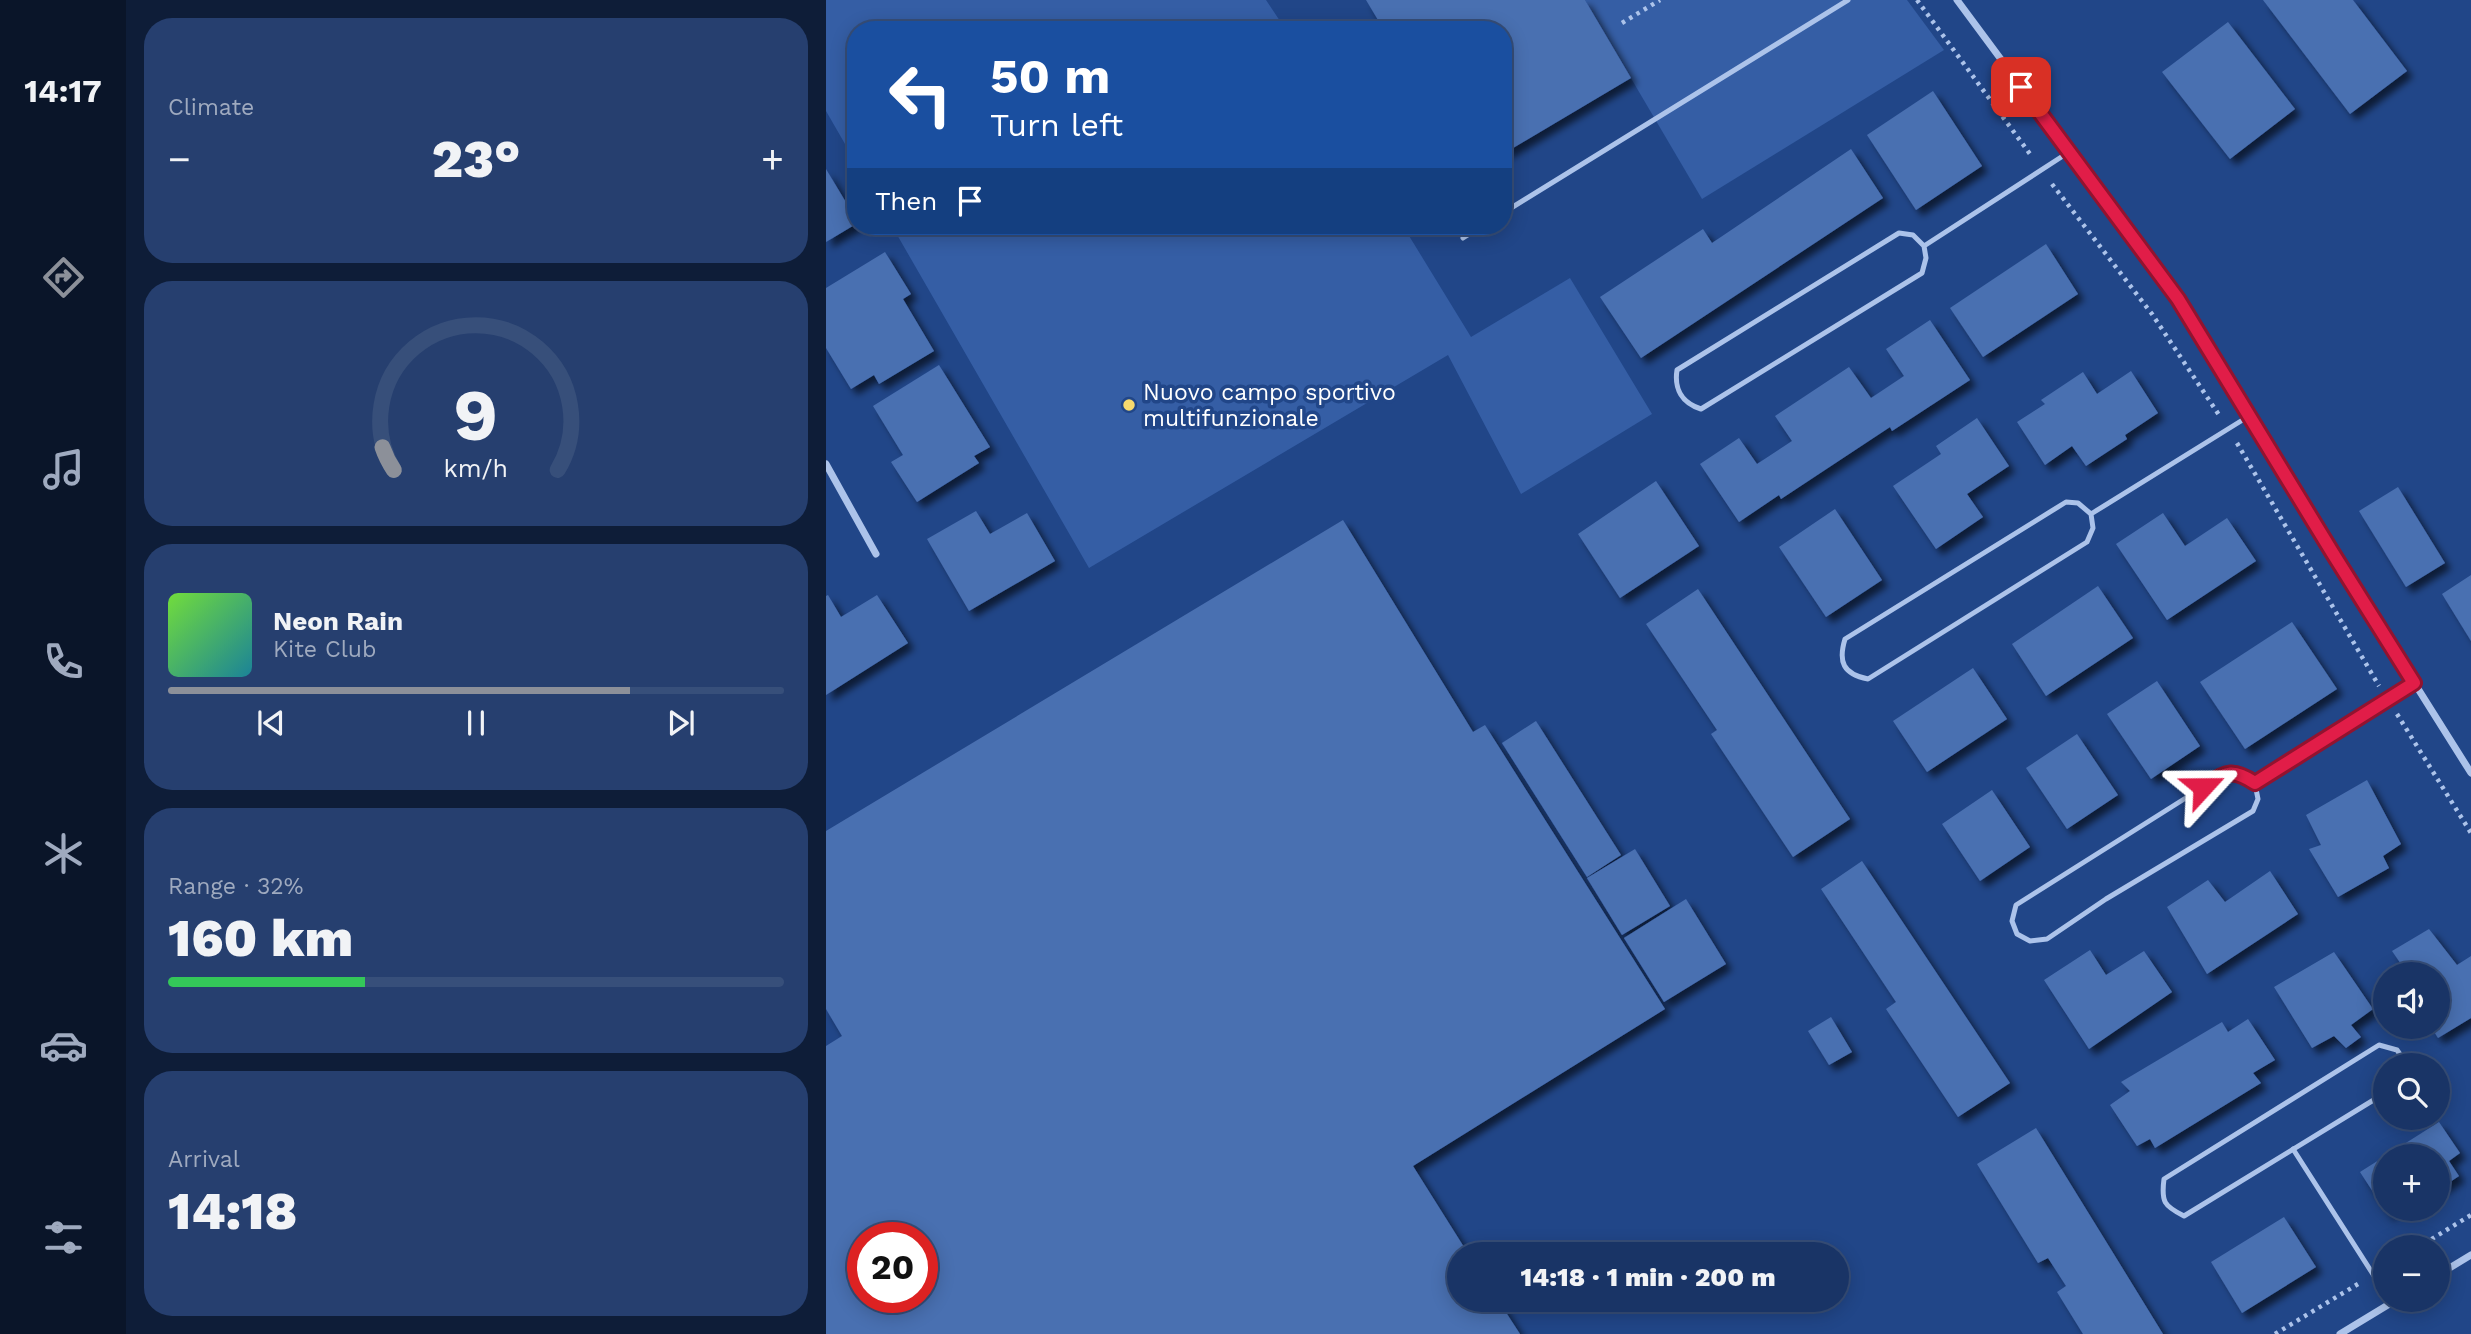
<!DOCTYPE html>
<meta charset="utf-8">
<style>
:root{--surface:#193466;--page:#263f6f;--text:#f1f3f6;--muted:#9faabf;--line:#374f7a;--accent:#8c9099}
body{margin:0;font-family:"Work Sans",sans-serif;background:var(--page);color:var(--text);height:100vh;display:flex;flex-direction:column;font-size:26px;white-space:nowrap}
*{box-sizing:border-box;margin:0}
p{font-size:23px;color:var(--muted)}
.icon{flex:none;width:38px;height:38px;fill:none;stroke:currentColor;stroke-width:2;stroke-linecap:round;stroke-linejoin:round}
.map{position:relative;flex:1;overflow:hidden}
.details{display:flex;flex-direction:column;gap:18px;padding:18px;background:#0e1d38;width:700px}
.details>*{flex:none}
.guide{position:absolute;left:21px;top:21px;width:665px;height:214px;border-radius:28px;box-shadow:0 4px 18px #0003,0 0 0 2px var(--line);background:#1a4fa0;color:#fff;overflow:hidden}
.controls{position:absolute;left:1547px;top:962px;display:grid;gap:14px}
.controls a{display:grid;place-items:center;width:77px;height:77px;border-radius:50%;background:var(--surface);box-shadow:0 4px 18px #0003,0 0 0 2px var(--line);font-size:35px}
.speed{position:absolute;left:21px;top:1222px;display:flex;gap:14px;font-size:35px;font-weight:700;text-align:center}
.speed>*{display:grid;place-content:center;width:91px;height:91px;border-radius:50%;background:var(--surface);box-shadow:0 4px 18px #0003,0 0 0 2px var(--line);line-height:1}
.speed .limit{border:10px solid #d22;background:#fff;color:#111}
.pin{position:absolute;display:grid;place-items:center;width:60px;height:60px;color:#fff;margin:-30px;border-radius:14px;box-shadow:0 4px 10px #0006}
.me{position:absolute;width:77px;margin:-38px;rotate:66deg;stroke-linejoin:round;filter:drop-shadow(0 0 5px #0008)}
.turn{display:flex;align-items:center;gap:24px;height:147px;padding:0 28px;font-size:32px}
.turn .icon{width:91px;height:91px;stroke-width:2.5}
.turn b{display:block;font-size:49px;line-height:60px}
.then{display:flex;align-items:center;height:66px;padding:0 28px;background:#0003;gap:14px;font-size:26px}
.big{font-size:52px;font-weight:800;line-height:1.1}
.details .card{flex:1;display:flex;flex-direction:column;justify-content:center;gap:10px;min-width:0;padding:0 24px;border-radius:28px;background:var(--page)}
.details .dial{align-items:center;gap:0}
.dial svg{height:182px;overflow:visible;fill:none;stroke:var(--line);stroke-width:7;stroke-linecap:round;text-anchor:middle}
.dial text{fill:var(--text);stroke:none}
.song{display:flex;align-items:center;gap:21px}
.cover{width:84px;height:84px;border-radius:10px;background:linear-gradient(135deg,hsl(100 70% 55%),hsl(190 70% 35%))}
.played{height:7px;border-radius:4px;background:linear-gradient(90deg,var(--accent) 75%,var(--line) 75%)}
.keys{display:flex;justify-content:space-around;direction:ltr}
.heat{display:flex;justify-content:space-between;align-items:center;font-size:38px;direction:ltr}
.charge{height:10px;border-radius:5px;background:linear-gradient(90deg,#34c759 32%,var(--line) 0)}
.trip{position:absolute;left:621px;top:1242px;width:402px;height:70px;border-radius:35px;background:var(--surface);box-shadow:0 4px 18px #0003,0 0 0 2px var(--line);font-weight:800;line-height:70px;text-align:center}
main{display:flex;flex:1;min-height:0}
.menu{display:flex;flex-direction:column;width:126px;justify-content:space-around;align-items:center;background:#0a1529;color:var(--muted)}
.menu .icon{width:49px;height:49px}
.menu .selected{color:var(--accent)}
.menu b{font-size:32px;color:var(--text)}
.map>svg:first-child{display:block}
.green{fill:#355ea5}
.building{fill:#4a70b1;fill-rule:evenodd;filter:url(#shadow)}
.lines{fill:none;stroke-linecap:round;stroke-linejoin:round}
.path{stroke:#acc3ea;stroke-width:4.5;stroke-dasharray:3.5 5;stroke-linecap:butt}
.lane{stroke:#acc3ea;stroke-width:5}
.street{stroke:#acc3ea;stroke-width:7}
.route-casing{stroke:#92132f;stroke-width:18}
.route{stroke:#e11d48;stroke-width:12}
.poi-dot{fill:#f7da6e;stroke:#214688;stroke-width:2.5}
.labels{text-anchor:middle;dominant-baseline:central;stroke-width:7;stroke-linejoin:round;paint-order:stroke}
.poi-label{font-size:23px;fill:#fff;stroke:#214688;text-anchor:start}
</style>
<main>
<nav class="menu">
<b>14:17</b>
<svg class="icon selected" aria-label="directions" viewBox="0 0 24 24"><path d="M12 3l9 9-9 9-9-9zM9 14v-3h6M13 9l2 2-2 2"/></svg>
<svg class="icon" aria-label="music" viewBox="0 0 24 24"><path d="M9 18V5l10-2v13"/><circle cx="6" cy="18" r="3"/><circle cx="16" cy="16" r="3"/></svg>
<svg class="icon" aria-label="phone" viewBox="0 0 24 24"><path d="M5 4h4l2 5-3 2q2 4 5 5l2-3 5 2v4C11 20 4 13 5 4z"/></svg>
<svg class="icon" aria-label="climate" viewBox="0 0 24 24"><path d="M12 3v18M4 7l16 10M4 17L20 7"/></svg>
<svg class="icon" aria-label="car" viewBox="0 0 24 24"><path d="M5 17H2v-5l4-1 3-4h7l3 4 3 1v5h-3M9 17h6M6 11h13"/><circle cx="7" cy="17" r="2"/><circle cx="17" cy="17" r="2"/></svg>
<svg class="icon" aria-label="filters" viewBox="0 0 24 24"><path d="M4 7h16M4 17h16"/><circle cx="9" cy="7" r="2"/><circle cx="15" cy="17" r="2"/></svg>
</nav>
<section class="details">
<div class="card"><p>Climate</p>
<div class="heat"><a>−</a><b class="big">23°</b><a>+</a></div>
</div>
<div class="card dial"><svg viewBox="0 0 100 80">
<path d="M14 69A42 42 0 1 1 86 69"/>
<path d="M14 69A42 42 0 0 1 9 59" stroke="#8c9099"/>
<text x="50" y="56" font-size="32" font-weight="700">9</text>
<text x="50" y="72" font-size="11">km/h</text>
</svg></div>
<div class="card">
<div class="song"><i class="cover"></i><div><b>Neon Rain</b><p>Kite Club</p></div></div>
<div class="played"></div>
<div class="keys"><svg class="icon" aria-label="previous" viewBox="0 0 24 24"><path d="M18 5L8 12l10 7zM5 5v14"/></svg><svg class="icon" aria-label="pause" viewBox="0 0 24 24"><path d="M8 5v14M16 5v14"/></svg><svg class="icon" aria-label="next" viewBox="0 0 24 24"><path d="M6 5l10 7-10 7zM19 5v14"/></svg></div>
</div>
<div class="card"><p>Range · 32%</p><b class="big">160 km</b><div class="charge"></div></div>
<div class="card"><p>Arrival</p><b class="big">14:18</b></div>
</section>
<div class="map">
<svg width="1645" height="1334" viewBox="0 0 1645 1334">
<defs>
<filter id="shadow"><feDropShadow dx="6" dy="6" stdDeviation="3.5" flood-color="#0009"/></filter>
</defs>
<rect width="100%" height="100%" fill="#214688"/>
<!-- green -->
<g class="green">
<path d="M 0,0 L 440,0 L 460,30 L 30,30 L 30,163 L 0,111 Z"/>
<path d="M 759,0 L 1081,0 L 1118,50 L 876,199 Z"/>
<path d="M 66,226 L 577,226 L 645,337 L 744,278 L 826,414 L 695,494 L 622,355 L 263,568 Z"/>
</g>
<!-- building -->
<g class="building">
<path d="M 540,0 L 759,0 L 805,78 L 677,154 L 677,30 L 558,30 Z"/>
<path d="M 1437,0 L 1527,0 L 1581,71 L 1524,114 Z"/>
<path d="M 1402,22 L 1469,109 L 1404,159 L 1336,72 Z"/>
<path d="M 1107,91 L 1156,166 L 1090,210 L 1041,135 Z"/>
<path d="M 1025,149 L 1057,198 L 815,358 L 774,297 L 877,229 L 886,243 Z"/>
<path d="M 0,169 L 30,219 L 30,224 L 0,242 Z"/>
<path d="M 1220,244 L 1252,294 L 1157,357 L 1124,308 Z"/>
<path d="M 59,252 L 85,294 L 77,299 L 108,351 L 53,384 L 48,375 L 25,389 L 0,348 L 0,288 Z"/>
<path d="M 1104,320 L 1144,380 L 1066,431 L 1064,427 L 955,499 L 953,495 L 913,522 L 874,464 L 913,438 L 931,464 L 966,441 L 949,416 L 1023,367 L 1045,398 L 1078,376 L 1060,349 Z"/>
<path d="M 113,365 L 164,447 L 148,456 L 153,463 L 91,502 L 65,462 L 77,455 L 47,406 Z"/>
<path d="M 1305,371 L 1332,413 L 1299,435 L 1301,439 L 1260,466 L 1246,446 L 1219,465 L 1191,422 L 1219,404 L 1215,400 L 1257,372 L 1271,394 Z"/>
<path d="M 1151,418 L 1183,466 L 1141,494 L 1157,517 L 1110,549 L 1067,486 L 1115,454 L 1110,446 Z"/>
<path d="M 830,481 L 873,546 L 794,598 L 752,534 Z"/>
<path d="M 1572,487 L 1619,563 L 1580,587 L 1533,511 Z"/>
<path d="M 1009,509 L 1056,580 L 1000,617 L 953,547 Z"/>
<path d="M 150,511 L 164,534 L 201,513 L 229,561 L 143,611 L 101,539 Z"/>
<path d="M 1337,513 L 1359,546 L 1401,518 L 1430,561 L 1341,620 L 1290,544 Z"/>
<path d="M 517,520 L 647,732 L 659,725 L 839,1009 L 587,1166 L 643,1255 L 634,1255 L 634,1300 L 672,1300 L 694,1334 L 0,1334 L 0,1046 L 16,1036 L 0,1009 L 0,831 ZM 37,1237 L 96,1237 L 96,1297 L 37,1297 Z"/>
<path d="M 1645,575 L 1645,641 L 1616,594 Z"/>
<path d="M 1272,586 L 1307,638 L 1220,696 L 1186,644 Z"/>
<path d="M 872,589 L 1024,819 L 967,857 L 885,734 L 891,730 L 820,624 Z"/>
<path d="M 2,595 L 15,617 L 51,595 L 82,643 L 0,695 L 0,596 Z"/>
<path d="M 1466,622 L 1511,689 L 1419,749 L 1374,682 Z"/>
<path d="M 1147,668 L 1181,719 L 1101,772 L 1067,721 Z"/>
<path d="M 1331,681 L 1374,746 L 1325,779 L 1281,714 Z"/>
<path d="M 710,721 L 795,855 L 761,877 L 676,743 Z"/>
<path d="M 1251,734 L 1292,795 L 1241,829 L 1200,768 Z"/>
<path d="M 1541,780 L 1575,844 L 1557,856 L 1563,868 L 1512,897 L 1483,849 L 1495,845 L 1480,815 Z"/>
<path d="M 1166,790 L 1204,847 L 1154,881 L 1116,824 Z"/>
<path d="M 809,849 L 844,906 L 796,935 L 761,878 Z"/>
<path d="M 1036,861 L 1184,1083 L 1132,1117 L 1060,1009 L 1070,1002 L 995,889 Z"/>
<path d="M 1444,871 L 1472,914 L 1381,974 L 1341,907 L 1382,880 L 1399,902 Z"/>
<path d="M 860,899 L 900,964 L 838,1002 L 798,938 Z"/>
<path d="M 1603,929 L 1631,965 L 1645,956 L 1645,1018 L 1612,1038 L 1605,1027 L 1612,1027 L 1612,975 L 1567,975 L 1577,967 L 1566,951 Z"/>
<path d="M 1264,950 L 1280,975 L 1318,951 L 1346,992 L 1263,1049 L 1218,980 Z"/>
<path d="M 1508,952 L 1547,1009 L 1525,1025 L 1535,1037 L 1520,1048 L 1508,1036 L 1486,1048 L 1448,987 Z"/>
<path d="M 1005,1017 L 1026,1052 L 1003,1065 L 982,1031 Z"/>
<path d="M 1422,1019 L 1449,1060 L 1427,1073 L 1435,1083 L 1329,1148 L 1324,1139 L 1311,1146 L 1284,1105 L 1304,1091 L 1295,1082 L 1396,1022 L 1402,1032 Z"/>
<path d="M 1613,1122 L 1634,1153 L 1623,1161 L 1633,1176 L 1612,1190 L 1612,1157 L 1559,1157 L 1559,1209 L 1568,1209 L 1562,1215 L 1534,1172 Z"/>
<path d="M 1210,1128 L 1289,1256 L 1337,1334 L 1257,1334 L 1231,1292 L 1240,1286 L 1222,1258 L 1212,1263 L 1151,1164 Z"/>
<path d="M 1458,1217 L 1490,1267 L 1416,1313 L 1385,1262 Z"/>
</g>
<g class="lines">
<!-- path -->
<g class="path">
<path d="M 1091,0 L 1204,154"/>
<path d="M 796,23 L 834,0"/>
<path d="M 1226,184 L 1326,314 L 1393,415"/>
<path d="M 1411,443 L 1553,686"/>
<path d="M 1571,714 L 1645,833"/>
<path d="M 1591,1248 L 1645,1215"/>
<path d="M 1449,1334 L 1532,1284"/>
</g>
<!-- lane -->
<g class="lane">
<path d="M 677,213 L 1022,0"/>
<path d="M 637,238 L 656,226"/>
<path d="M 1098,246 L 1087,235 L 1073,233 L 851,370 C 848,389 856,403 875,409 L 1096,273 L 1100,258 L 1098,246 L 1243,152"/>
<path d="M 1265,514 L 1267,528 L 1261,542 L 1042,679 C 1017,674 1012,662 1019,639 L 1240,502 L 1252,503 L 1265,514 L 1423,416"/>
<path d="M 1429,784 L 1432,799 L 1427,811 L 1280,899 L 1221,939 L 1204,941 L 1191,934 L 1186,921 L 1190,905 L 1401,772 L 1415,774 L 1429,784 L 1588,683"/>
<path d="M 1559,1093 L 1358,1216 C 1338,1206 1335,1202 1338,1179 L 1553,1045 L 1571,1050 L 1580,1063 L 1579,1066"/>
<path d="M 1467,1149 L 1559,1293"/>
</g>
<!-- street -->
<g class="street">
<path d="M 1131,0 L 1352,298 L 1506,552 L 1645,773"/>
<path d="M 0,464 L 50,554"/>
<path d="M 1612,1275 L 1645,1255"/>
<path d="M 1514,1334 L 1570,1300"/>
</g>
</g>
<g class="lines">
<!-- route casing -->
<g class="route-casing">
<path id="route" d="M 1195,87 L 1352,299 L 1506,552 L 1588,683 L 1429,783 C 1405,767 1400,773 1377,787"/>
</g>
<!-- route -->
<use href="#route" class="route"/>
</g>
<!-- markers -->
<circle class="poi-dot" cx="303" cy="405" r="7"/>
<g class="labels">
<!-- poi labels -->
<g class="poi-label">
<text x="317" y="392">Nuovo campo sportivo<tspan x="317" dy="26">multifunzionale</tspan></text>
</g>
</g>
</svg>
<div class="controls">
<a><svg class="icon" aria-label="sound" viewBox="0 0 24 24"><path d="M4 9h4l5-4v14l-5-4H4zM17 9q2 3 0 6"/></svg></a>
<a><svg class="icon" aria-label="search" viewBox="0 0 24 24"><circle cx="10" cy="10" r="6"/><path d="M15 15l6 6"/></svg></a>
<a>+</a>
<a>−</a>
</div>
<div class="speed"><div class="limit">20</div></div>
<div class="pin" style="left:1195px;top:87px;background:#d93025"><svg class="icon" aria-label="arrive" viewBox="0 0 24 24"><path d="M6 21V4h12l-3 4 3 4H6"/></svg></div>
<svg class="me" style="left:1377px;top:787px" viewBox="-20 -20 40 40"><path d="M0-17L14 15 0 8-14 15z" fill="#e11d48" stroke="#fff" stroke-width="4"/></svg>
<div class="trip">14:18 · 1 min · 200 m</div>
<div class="guide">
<div class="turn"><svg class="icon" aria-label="left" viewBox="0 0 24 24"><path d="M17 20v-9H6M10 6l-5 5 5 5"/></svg><div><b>50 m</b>Turn left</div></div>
<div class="then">Then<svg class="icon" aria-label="arrive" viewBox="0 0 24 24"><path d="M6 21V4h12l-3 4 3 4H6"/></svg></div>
</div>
</div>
</main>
